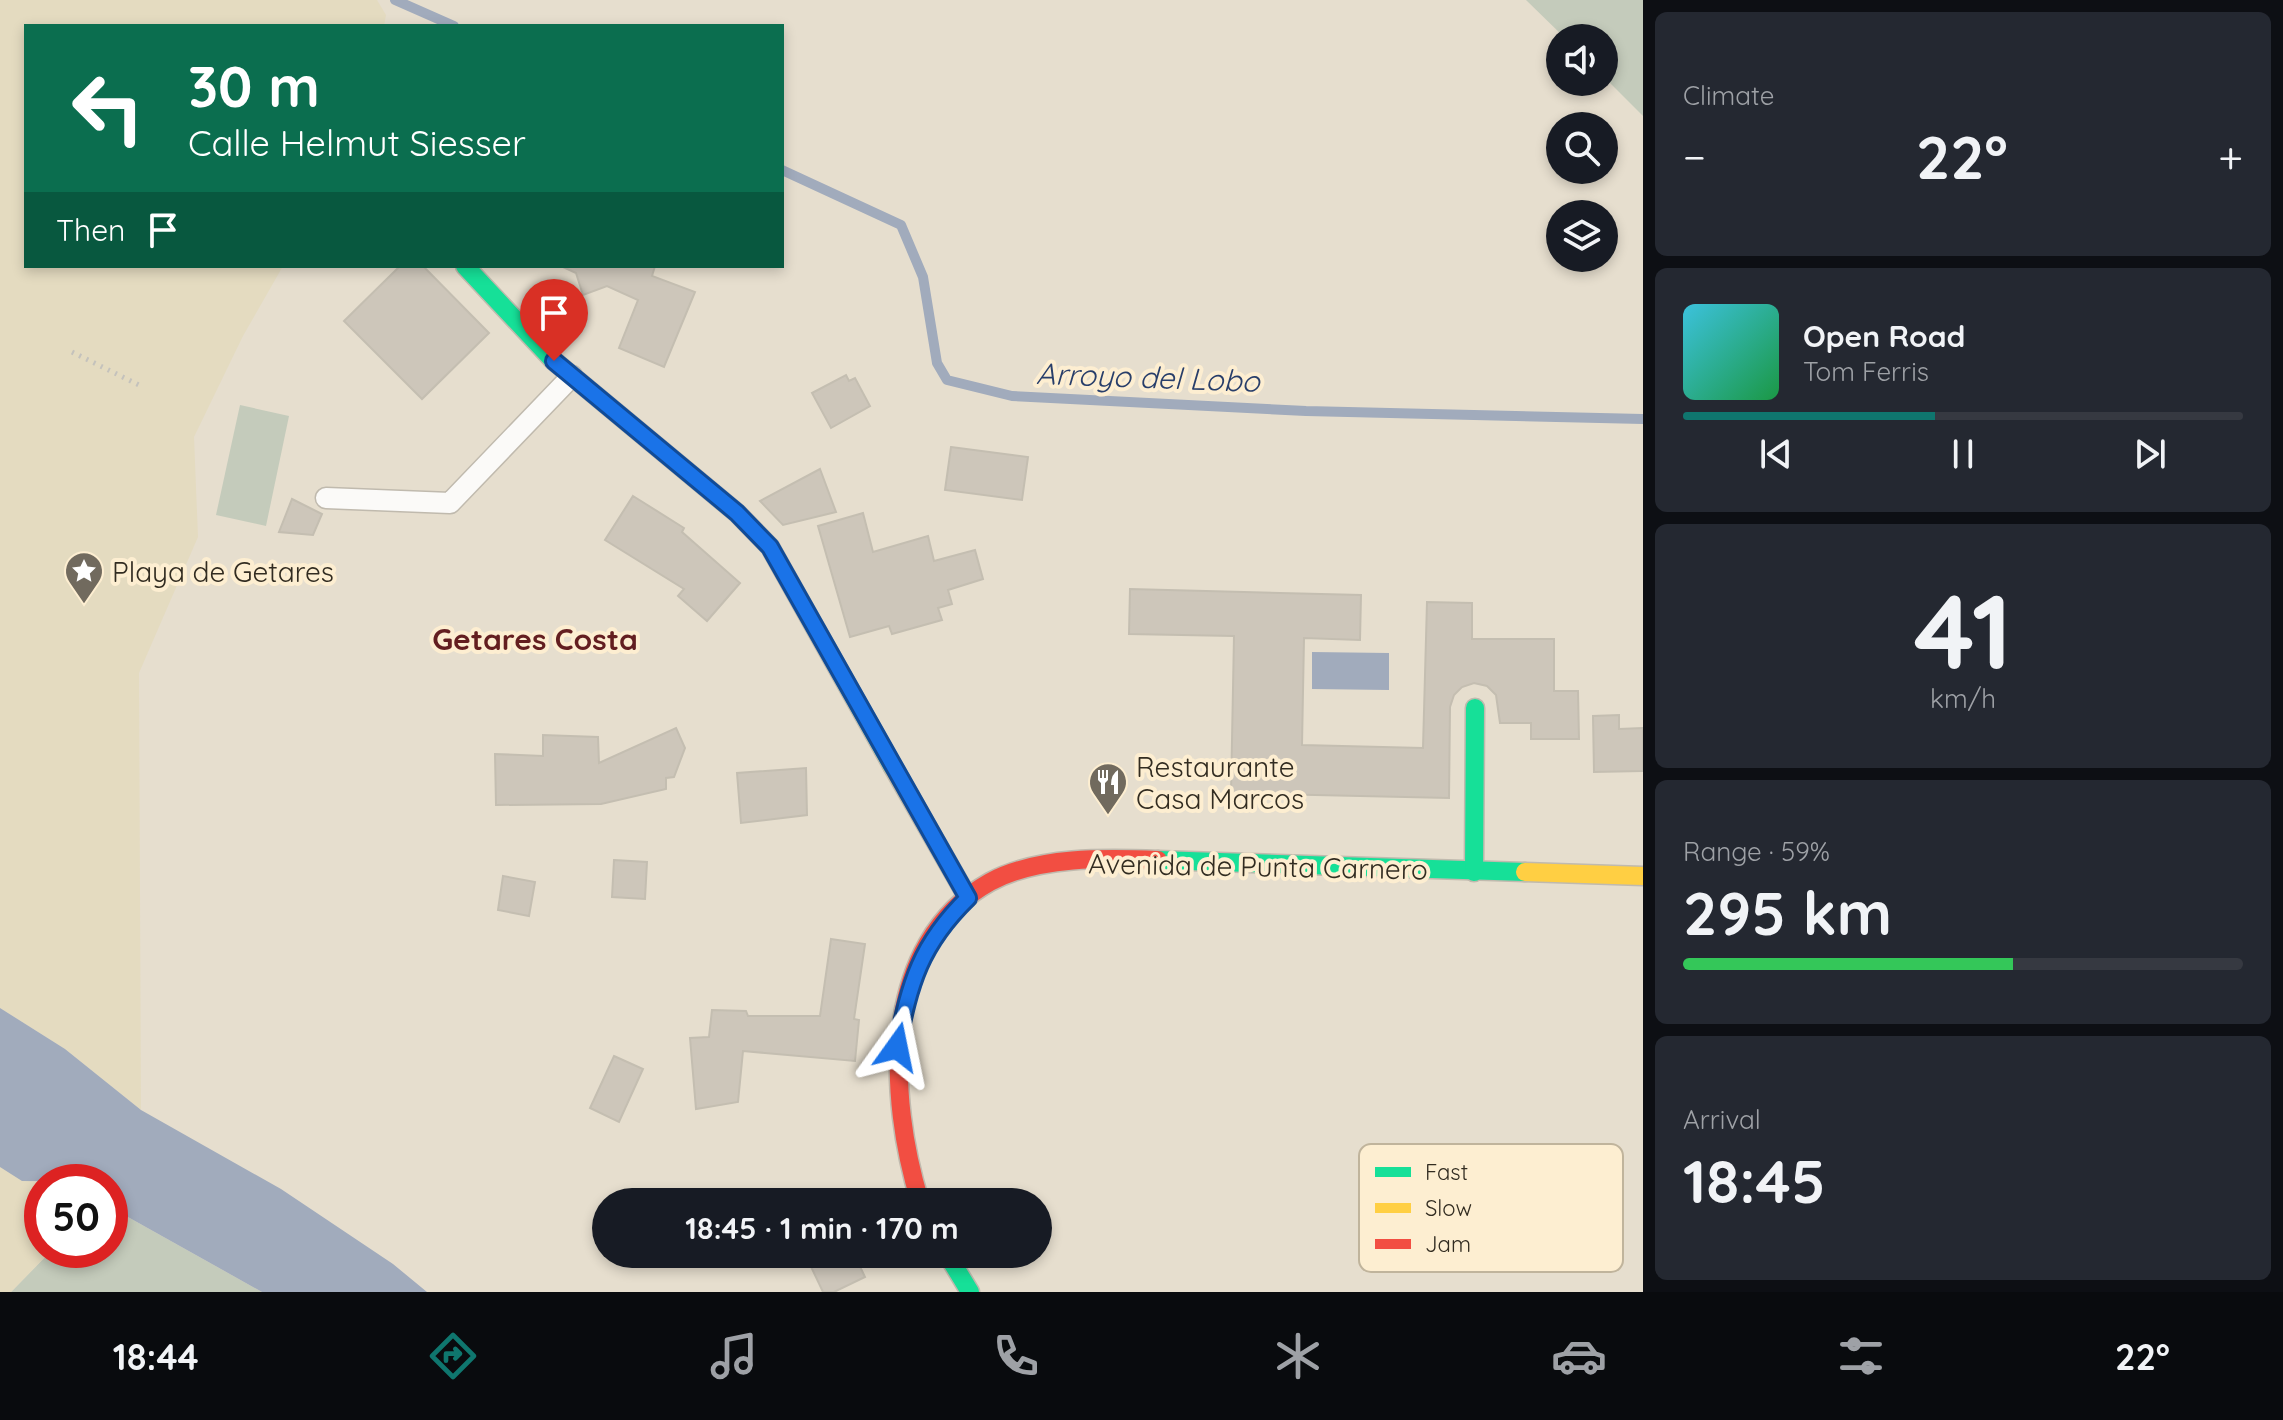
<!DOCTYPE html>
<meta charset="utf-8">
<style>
:root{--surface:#171b24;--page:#242831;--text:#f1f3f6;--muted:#9ea1a6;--line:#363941;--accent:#0f766e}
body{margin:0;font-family:Quicksand,sans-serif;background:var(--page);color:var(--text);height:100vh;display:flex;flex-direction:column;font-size:30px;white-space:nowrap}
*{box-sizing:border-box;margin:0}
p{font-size:26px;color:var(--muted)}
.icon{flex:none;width:44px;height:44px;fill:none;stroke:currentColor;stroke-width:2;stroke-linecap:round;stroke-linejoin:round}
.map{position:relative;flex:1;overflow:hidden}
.side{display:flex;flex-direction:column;gap:12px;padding:12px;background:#0d0f14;width:640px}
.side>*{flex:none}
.guide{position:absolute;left:24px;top:24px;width:760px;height:244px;border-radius:0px;box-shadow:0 4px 12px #0003;background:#0b6e4f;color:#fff;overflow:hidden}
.tools{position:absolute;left:1546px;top:24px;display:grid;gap:16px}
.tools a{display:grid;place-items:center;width:72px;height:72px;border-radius:50%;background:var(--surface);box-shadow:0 4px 12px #0003;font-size:40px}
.speed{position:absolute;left:24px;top:1164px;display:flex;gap:16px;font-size:40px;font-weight:700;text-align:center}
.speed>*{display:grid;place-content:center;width:104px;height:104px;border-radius:50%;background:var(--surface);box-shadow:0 4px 12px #0003;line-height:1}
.speed .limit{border:12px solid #d22;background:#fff;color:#111}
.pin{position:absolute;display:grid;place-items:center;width:68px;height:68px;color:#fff;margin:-82px -34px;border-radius:50% 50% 50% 0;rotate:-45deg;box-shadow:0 0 8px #0007}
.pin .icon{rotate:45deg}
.me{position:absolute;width:88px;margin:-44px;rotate:12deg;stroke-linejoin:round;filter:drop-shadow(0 0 6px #0008)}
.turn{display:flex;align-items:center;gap:28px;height:168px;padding:0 32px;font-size:36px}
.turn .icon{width:104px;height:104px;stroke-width:2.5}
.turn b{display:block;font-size:56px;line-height:68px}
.then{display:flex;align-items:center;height:76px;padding:0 32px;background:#0003;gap:16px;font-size:30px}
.big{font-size:60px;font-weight:800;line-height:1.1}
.side .widget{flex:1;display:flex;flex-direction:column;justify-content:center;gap:12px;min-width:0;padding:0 28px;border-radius:12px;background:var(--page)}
.side .dial{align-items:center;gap:0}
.dial b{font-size:104px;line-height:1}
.song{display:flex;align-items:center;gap:24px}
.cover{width:96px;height:96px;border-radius:12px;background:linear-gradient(135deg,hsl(190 70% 55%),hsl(140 70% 35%))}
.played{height:8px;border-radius:4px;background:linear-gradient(90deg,var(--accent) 45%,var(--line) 45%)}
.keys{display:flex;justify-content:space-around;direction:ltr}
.heat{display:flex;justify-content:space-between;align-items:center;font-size:44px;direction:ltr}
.charge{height:12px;border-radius:6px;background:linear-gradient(90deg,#34c759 59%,var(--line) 0)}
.trip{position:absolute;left:592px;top:1188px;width:460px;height:80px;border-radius:40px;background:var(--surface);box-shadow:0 4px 12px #0003;font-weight:800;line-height:80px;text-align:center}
.dock{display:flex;height:128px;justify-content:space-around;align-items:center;background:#090b0e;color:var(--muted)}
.dock .icon{width:56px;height:56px}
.dock .selected{color:var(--accent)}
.dock b{font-size:36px;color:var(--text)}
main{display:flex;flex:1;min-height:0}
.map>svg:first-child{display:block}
.green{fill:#c4cbbb}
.sand{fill:#e4dbc0}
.water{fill:#a1abbc}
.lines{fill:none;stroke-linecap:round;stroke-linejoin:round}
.stream{stroke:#a1abbc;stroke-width:10}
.building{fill:#cdc6ba;stroke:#c4beb1;stroke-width:2}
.lane-casing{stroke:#c0baae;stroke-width:23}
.fast-casing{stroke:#c0baae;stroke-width:21}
.slow-casing{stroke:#c0baae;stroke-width:21}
.jam-casing{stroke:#c0baae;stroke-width:21}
.path{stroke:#c4c2bc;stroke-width:5;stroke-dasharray:2 6;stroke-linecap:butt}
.lane{stroke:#fbfaf8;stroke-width:20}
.fast{stroke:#16e098;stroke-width:18}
.slow{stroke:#ffcf43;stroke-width:18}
.jam{stroke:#f24e42;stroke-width:18}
.route-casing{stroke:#114b97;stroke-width:20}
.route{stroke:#1a73e8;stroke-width:14}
.labels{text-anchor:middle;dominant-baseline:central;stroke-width:8;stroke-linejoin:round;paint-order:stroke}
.poi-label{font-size:28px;fill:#322c21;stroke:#fdeed1;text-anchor:start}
.street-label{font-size:28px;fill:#322c21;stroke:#fdeed1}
.water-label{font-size:30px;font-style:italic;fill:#283e6a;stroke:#fdeed1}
.neighbourhood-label{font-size:30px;font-weight:bold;fill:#631e20;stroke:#fdeed1}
.key{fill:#fdeed1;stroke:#c0b49c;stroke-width:2}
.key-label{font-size:22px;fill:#322c21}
</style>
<main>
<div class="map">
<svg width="1643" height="1292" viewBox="0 0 1643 1292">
<rect width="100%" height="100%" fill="#e6dece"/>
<!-- green -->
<g class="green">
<path d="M 1526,0 L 1643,0 L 1643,116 L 1604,77 L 1604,38 L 1565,38 Z"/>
<path d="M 240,405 L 289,416 L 266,526 L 216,515 Z"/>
<path d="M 110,1207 L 262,1292 L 11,1292 L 52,1250 L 110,1250 Z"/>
</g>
<!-- sand -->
<g class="sand">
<path d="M 0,0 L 377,0 L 386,15 L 384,26 L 26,26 L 26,266 L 283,266 L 243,336 L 194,437 L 198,537 L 139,673 L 141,1110 L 65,1049 L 0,1008 Z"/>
<path d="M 0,1167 L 22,1180 L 42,1183 L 42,1250 L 52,1250 L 11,1292 L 0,1292 Z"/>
</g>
<!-- water -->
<g class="water">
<path d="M 1312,652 L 1389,653 L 1389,690 L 1312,689 Z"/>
<path d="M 0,1008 L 65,1049 L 141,1110 L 281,1189 L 393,1264 L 427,1292 L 262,1292 L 110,1207 L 110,1182 L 22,1181 L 0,1167 Z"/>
</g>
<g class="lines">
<!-- stream -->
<g class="stream">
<path d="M 395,0 L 454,26"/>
<path d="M 782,170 L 901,225 L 923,277 L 937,363 L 947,380 L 1012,396 L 1306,411 L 1643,419"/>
</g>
</g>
<!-- building -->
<g class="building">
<path d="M 400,266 L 423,266 L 489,333 L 422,399 L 344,321 Z"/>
<path d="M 561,266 L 655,266 L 652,276 L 695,292 L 664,367 L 619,348 L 638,300 L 607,286 L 583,295 L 576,273 Z"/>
<path d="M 846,375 L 849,381 L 855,378 L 870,406 L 831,428 L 812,393 Z"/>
<path d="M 951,447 L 1028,457 L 1022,500 L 945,490 Z"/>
<path d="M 820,469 L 836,512 L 783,525 L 760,501 Z"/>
<path d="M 633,496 L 684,528 L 682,532 L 740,583 L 707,621 L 678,596 L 684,589 L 605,540 Z"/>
<path d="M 292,499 L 322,514 L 313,535 L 279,532 Z"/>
<path d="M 863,513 L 873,552 L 928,536 L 934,561 L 975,550 L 983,579 L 948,590 L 952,604 L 938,608 L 942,620 L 892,634 L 889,626 L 850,637 L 818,526 Z"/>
<path d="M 1130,589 L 1361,595 L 1360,640 L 1304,638 L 1302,745 L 1423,748 L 1427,602 L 1472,603 L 1472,639 L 1554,639 L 1554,691 L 1578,691 L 1579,739 L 1531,739 L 1531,723 L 1500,723 L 1496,695 L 1487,686 L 1474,683 L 1462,687 L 1454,695 L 1450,707 L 1449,798 L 1231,793 L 1234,636 L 1129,634 Z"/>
<path d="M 1619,715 L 1619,729 L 1643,728 L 1643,771 L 1594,772 L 1593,716 Z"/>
<path d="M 676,728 L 685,748 L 674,777 L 666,778 L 666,789 L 601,804 L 496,805 L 495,754 L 543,756 L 543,735 L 598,737 L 599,763 Z"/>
<path d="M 806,768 L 807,815 L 741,823 L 737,773 Z"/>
<path d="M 614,860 L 647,862 L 645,899 L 612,897 Z"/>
<path d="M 503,876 L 535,882 L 529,916 L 498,910 Z"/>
<path d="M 831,939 L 865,944 L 854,1019 L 859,1020 L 855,1061 L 743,1051 L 738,1102 L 696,1109 L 690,1038 L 709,1037 L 712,1010 L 746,1011 L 748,1016 L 820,1016 Z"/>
<path d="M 614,1056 L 643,1069 L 619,1122 L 590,1108 Z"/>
<path d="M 805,1254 L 854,1254 L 865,1277 L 834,1292 L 823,1292 Z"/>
</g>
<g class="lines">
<!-- lane casing -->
<g class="lane-casing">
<path id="lane" d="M 326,498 L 450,503 L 572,376"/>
</g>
<!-- fast casing -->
<g class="fast-casing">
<g id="fast">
<path d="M 465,266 L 554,361 L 737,513 L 770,547 L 893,767"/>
<path d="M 1158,860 L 1525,872"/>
<path d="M 1474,872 L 1475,708"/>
<path d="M 947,1254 L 970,1292"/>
</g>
</g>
<!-- slow casing -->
<g class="slow-casing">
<g id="slow">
<path d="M 893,767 L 968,898"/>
<path d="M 1525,872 L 1643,876"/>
</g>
</g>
<!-- jam casing -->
<g class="jam-casing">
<path id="jam" d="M 920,1202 C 888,1097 879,944 990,882 C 1038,856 1106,858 1158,860"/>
</g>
<!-- path -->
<path class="path" d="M 72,352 L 141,386"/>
<!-- lane -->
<use href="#lane" class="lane"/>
<!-- fast -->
<use href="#fast" class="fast"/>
<!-- slow -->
<use href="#slow" class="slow"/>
<!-- jam -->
<use href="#jam" class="jam"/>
</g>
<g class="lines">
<!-- route casing -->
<g class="route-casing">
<path id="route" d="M 554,361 L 737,513 L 770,547 L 968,898 C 920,945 910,982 897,1047"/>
</g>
<!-- route -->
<use href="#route" class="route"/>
</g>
<!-- icons -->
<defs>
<g id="sight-pin" transform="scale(2)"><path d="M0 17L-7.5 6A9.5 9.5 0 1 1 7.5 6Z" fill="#716a5e" stroke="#fdeed1"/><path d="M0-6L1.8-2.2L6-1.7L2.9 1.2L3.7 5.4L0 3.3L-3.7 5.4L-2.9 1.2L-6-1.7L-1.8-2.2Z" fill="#fff"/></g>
<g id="restaurant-pin" transform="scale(2)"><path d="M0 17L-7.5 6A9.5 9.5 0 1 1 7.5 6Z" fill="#716a5e" stroke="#fdeed1"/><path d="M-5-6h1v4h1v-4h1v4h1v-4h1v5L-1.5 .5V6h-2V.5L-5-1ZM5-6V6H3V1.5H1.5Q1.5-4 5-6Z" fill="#fff"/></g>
</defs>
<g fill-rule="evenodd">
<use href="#sight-pin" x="84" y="571"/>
<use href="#restaurant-pin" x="1108" y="782"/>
</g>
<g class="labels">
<!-- poi labels -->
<g class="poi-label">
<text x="112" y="571">Playa de Getares</text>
<text x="1136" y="766">Restaurante<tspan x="1136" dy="32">Casa Marcos</tspan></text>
</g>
<!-- street labels -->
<g class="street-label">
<text transform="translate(1258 866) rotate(1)">Avenida de Punta Carnero</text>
</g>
<!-- water labels -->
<g class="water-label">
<text transform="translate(1148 377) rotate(2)">Arroyo del Lobo</text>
</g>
<!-- neighbourhood labels -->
<g class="neighbourhood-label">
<text x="535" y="639">Getares Costa</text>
</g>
</g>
<!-- legend -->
<rect x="1359" y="1144" width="264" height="128" rx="12" class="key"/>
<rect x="1375" y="1167" width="36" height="10" fill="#16e098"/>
<rect x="1375" y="1203" width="36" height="10" fill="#ffcf43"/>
<rect x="1375" y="1239" width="36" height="10" fill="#f24e42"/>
<g class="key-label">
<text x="1425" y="1180">Fast</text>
<text x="1425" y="1216">Slow</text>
<text x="1425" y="1252">Jam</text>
</g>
</svg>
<div class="tools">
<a><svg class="icon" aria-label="sound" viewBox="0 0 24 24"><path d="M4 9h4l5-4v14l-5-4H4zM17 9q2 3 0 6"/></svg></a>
<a><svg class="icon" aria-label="search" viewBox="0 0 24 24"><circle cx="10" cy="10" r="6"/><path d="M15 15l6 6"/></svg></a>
<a><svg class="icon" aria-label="layers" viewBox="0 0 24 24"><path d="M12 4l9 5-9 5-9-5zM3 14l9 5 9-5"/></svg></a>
</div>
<div class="speed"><div class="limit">50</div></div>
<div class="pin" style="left:554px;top:361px;background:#d93025"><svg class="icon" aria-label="arrive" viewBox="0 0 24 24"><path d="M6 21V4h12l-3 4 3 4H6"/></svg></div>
<svg class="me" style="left:897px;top:1047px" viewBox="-20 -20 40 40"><path d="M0-17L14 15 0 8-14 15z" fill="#1a73e8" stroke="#fff" stroke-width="4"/></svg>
<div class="trip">18:45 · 1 min · 170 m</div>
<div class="guide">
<div class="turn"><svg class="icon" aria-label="left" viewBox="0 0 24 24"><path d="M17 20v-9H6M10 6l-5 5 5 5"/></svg><div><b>30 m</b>Calle Helmut Siesser</div></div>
<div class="then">Then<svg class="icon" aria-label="arrive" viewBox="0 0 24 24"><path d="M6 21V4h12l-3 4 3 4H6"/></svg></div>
</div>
</div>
<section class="side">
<div class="widget"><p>Climate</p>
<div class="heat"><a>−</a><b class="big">22°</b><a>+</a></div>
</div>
<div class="widget">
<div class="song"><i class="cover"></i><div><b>Open Road</b><p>Tom Ferris</p></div></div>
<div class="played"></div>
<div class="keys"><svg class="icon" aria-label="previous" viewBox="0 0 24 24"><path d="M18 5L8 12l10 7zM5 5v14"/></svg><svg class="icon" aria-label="pause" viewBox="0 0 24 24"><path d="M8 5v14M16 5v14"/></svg><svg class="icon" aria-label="next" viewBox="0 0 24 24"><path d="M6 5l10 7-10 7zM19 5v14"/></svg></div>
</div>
<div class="widget dial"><b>41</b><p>km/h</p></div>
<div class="widget"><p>Range · 59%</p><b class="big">295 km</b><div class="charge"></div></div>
<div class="widget"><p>Arrival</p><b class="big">18:45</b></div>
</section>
</main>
<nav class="dock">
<b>18:44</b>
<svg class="icon selected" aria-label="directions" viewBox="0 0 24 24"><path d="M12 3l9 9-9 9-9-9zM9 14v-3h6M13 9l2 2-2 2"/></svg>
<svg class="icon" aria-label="music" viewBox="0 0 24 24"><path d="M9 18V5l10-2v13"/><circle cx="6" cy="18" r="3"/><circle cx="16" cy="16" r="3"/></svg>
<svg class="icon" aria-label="phone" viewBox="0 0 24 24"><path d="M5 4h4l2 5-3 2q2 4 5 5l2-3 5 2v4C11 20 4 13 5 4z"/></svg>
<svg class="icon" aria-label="climate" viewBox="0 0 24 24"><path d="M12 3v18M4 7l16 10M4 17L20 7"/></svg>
<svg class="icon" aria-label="car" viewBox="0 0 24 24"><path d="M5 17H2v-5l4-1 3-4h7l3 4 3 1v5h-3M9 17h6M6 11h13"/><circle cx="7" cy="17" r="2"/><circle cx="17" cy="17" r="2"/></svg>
<svg class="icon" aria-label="filters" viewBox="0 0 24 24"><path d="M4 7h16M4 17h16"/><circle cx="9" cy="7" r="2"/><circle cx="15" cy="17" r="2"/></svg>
<b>22°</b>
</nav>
